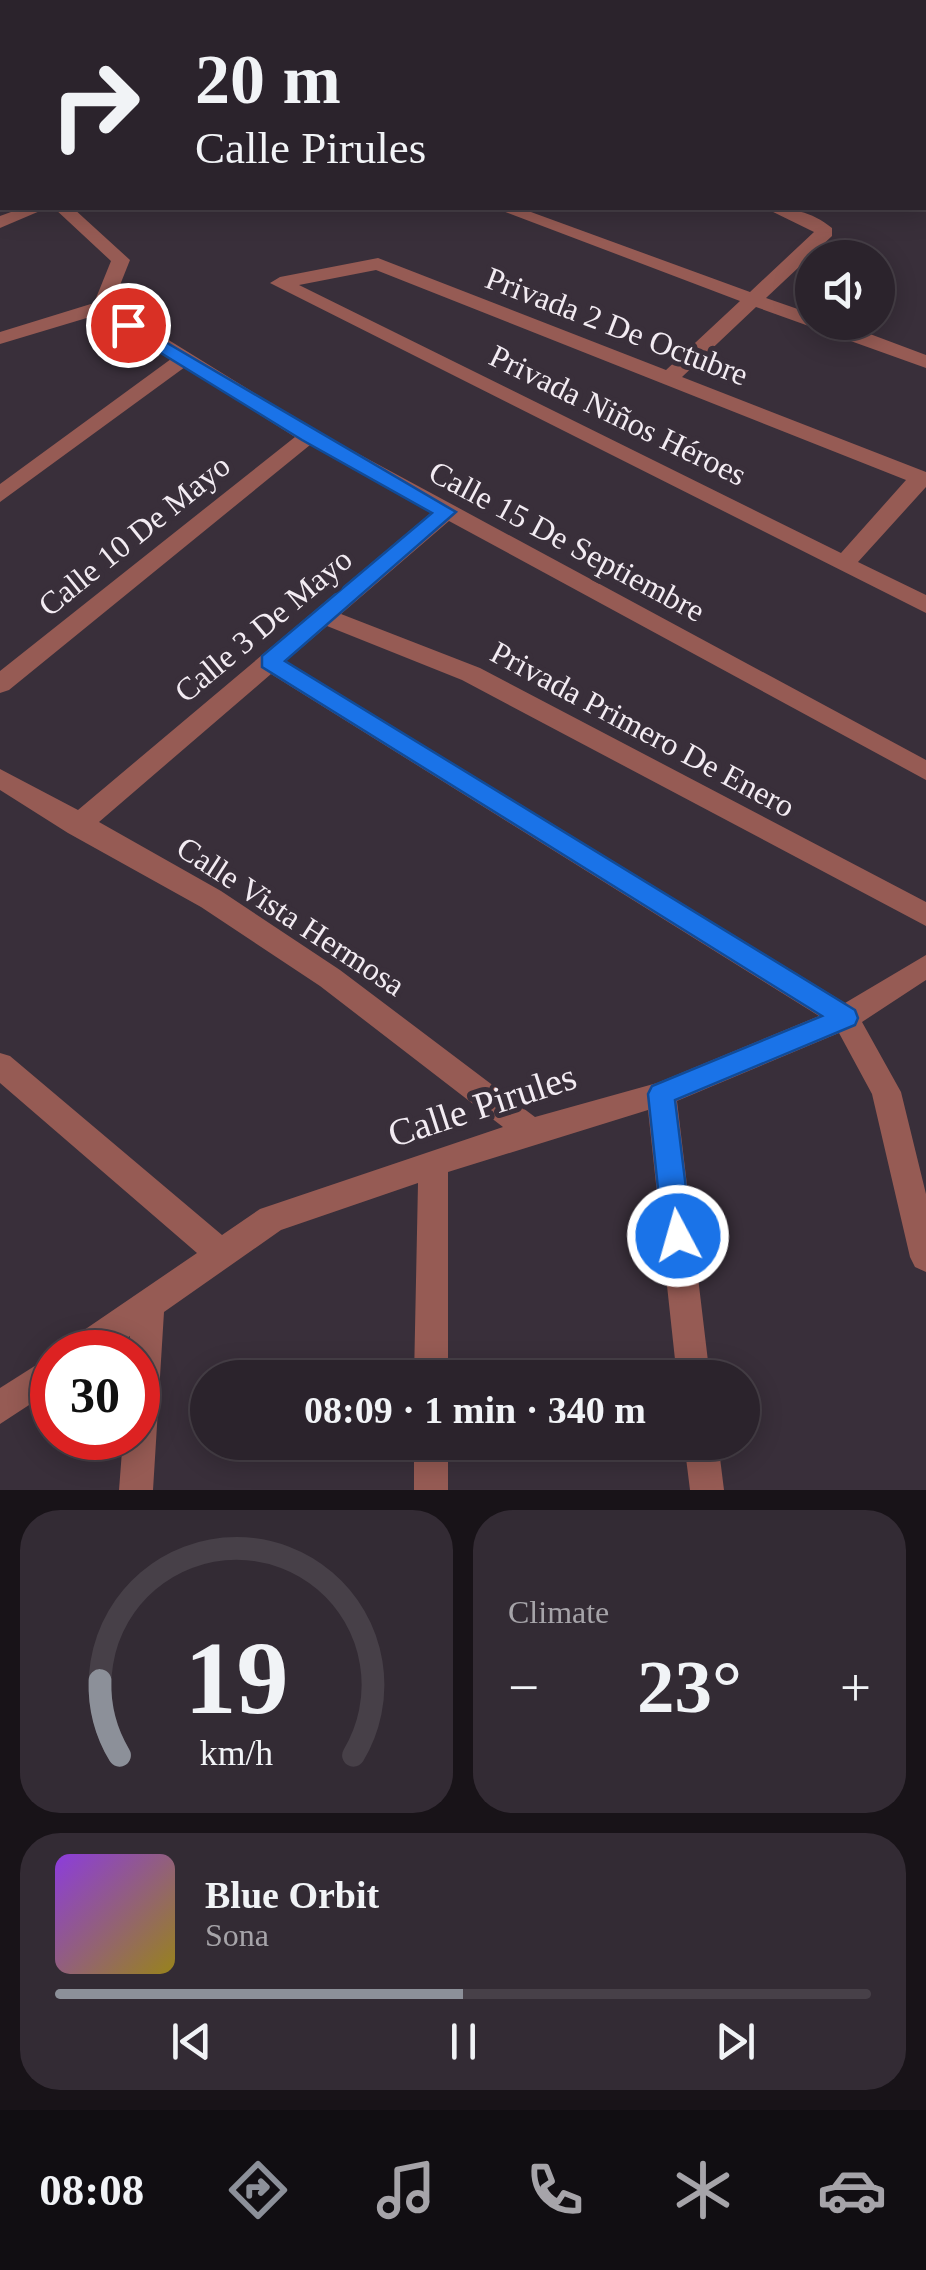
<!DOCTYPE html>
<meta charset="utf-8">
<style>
:root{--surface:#2b232c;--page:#332b34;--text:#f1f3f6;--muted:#a6a4a9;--line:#474048;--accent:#8c9099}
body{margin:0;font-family:"Times New Roman",serif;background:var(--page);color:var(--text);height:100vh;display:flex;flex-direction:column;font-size:38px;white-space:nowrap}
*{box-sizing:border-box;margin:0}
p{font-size:32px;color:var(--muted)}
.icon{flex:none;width:55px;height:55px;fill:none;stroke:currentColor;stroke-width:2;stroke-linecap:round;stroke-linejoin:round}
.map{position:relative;height:1490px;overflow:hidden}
.sheet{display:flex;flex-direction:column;gap:20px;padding:20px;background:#181318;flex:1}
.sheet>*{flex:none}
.banner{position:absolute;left:0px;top:0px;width:928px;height:210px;box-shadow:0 5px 25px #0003,0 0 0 2px var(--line);background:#2b232c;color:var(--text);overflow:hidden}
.tools{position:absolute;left:795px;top:240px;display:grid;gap:20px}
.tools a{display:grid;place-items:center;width:100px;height:100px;border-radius:50%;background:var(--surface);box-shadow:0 5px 25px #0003,0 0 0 2px var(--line);font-size:50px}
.speed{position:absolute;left:30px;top:1330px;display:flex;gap:20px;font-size:50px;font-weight:700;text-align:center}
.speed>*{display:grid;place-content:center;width:130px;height:130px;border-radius:50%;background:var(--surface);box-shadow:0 5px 25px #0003,0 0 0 2px var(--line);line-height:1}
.speed .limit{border:15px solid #d22;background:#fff;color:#111}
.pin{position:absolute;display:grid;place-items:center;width:85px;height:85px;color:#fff;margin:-42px;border:5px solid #fff;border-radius:50%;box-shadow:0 2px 10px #0007}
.me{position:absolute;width:110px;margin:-55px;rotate:354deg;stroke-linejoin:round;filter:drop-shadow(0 0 8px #0008)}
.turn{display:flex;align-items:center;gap:35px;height:210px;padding:0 30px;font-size:45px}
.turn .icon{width:130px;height:130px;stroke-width:2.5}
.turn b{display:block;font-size:70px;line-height:85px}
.big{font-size:75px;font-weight:600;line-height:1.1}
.sheet .card{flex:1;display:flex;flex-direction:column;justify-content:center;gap:15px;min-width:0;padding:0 35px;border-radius:40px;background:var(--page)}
.sheet .dial{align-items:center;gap:0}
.dial svg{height:260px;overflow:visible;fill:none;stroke:var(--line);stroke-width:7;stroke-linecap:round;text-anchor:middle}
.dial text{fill:var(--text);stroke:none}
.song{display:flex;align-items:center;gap:30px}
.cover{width:120px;height:120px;border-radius:15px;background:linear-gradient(135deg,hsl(270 70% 55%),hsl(50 70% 35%))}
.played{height:10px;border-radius:5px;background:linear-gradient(90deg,var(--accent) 50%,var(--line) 50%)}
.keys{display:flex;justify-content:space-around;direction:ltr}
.heat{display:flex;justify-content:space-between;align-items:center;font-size:55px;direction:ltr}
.sheet .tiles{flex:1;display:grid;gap:20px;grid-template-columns:1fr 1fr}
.card:last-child{grid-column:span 2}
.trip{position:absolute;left:190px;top:1360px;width:570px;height:100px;border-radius:50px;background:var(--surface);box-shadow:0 5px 25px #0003,0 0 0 2px var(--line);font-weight:600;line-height:100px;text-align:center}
.dock{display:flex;height:160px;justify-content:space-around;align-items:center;background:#110e12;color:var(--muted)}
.dock .icon{width:70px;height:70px}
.dock .selected{color:var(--accent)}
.dock b{font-size:45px;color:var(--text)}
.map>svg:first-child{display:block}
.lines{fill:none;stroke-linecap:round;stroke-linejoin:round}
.minor{fill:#965b54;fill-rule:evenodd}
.route{fill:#1a73e8;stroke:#114b97;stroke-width:2.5}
.labels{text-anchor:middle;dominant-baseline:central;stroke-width:10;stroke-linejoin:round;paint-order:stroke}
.street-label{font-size:32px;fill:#f2ebf2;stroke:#392f3a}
.near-street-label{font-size:38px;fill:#f2ebf2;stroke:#392f3a}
</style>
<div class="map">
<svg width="926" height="1490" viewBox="0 0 926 1490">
<rect width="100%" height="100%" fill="#392f3a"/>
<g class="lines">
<!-- minor -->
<g class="minor">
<path d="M 223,0 L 239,0 L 241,2 L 225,2 Z"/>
<path d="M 387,0 L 404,0 L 406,2 L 389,2 Z"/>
<path d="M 523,0 L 540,0 L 542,2 L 525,2 Z"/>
<rect x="925" y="53" width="1" height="10"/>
<rect x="925" y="144" width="1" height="11"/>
<rect x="0" y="150" width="2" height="12"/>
<path d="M 22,208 L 47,208 L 0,228 L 0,216 Z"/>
<path d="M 54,208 L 73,208 L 130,260 L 112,305 L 316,431 L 926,760 L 926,780 L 449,521 L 341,614 L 480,668 L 926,902 L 926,926 L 462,680 L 327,626 L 286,661 L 845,1003 L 926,955 L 926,980 L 862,1022 L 901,1092 L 926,1194 L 926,1272 L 915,1267 L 910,1257 L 872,1094 L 839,1033 L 677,1101 L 710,1378 L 677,1378 L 648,1110 L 448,1172 L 448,1378 L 414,1378 L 418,1183 L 281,1230 L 164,1312 L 153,1490 L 119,1490 L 123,1438 L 138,1438 L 138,1352 L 129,1352 L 130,1336 L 107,1352 L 64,1352 L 68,1341 L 197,1253 L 0,1083 L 0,1053 L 10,1056 L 222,1235 L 260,1209 L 503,1127 L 320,986 L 201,907 L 68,833 L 0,790 L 0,769 L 78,810 L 432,512 L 310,445 L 9,690 L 0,693 L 0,671 L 295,437 L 185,367 L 0,502 L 0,484 L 171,359 L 100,314 L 0,344 L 0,332 L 94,303 L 111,261 ZM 271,674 L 819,1016 L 657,1083 L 535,1117 L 340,970 L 221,891 L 99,822 Z"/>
<path d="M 495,208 L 520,208 L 750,292 L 814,232 L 765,208 C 791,208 811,211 832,228 L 832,236 L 766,298 L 812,314 L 812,322 L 838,322 L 926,355 L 926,368 L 756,307 L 682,377 L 926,472 L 926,487 L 858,562 L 926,595 L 926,613 L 270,283 L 280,277 L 378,258 L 666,370 L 740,301 ZM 376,270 L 906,480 L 841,553 L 299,285 Z"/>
<path d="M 52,1355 L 52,1390 L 0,1424 L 0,1388 Z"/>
<rect x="414" y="1442" width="34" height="48"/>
<path d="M 684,1442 L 718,1442 L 724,1490 L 690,1490 Z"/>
</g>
</g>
<!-- route -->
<path class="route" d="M 128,320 L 456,512 L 285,661 L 855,1010 L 858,1018 L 855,1025 L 675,1100 L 692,1236 L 688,1245 L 678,1249 L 667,1245 L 663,1236 L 648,1094 L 652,1086 L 822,1016 L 262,667 L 262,656 L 432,513 L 302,440 L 122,329 L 119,325 Z"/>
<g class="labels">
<!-- street labels -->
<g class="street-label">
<text transform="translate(617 326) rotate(21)">Privada 2 De Octubre</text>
<text transform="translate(618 415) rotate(26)">Privada Niños Héroes</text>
<text transform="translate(134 535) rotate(-39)">Calle 10 De Mayo</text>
<text transform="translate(567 541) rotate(28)">Calle 15 De Septiembre</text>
<text transform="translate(263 625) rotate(-40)">Calle 3 De Mayo</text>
<text transform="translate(643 729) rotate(28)">Privada Primero De Enero</text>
<text transform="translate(291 916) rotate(33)">Calle Vista Hermosa</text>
</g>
<!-- near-street labels -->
<g class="near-street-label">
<text transform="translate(482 1105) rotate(-18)">Calle Pirules</text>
</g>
</g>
</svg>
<div class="tools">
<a><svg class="icon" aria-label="sound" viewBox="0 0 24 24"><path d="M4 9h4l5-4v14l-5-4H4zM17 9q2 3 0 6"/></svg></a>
</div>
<div class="speed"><div class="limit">30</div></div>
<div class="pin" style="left:128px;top:325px;background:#d93025"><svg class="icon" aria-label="arrive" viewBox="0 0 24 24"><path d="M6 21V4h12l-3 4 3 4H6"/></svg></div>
<svg class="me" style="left:678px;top:1236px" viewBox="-20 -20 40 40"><circle r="17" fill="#1a73e8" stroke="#fff" stroke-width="3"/><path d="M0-11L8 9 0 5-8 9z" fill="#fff"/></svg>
<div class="trip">08:09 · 1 min · 340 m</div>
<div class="banner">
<div class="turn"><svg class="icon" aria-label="right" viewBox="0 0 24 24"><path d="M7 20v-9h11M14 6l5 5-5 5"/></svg><div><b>20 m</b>Calle Pirules</div></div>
</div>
</div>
<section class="sheet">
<div class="tiles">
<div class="card dial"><svg viewBox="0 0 100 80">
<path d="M14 69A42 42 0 1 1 86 69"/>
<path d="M14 69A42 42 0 0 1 8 46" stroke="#8c9099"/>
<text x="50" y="56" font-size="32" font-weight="700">19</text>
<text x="50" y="72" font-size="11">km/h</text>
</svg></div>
<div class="card"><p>Climate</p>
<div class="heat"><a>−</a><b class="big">23°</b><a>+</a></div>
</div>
<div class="card">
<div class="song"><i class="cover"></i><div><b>Blue Orbit</b><p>Sona</p></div></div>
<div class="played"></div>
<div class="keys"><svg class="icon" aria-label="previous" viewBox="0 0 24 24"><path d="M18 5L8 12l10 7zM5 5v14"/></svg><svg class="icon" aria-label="pause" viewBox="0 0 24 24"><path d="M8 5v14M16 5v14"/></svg><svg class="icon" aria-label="next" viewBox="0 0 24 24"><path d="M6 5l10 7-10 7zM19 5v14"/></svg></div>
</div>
</div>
</section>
<nav class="dock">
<b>08:08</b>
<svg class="icon selected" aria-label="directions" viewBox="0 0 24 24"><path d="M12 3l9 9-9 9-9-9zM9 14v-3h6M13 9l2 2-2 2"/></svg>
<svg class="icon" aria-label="music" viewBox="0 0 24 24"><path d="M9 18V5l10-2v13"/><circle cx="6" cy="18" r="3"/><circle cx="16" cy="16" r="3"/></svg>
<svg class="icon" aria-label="phone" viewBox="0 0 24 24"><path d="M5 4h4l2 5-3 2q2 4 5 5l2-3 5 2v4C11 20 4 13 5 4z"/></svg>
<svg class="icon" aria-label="climate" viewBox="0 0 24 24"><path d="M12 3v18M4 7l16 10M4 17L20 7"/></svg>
<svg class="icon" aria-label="car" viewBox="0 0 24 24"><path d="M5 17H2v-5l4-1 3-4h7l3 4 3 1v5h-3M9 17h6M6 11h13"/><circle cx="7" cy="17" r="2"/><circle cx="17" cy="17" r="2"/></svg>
</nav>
